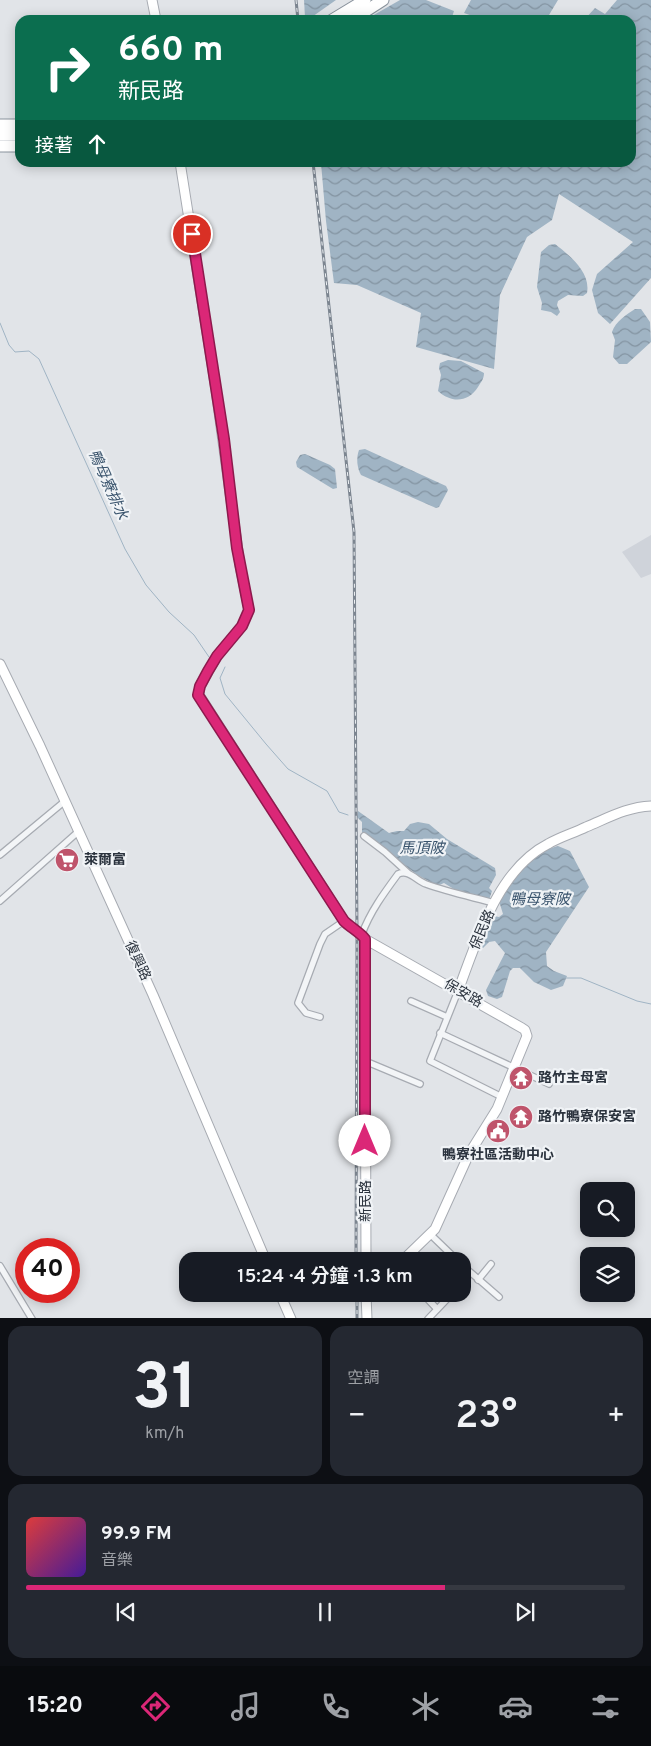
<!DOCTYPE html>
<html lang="zh-TW">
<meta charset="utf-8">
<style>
:root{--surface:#171b24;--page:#242831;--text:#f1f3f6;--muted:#9ea1a6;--line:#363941;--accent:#db2777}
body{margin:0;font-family:Overpass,"Noto Sans TC",sans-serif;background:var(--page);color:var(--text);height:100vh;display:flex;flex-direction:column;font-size:19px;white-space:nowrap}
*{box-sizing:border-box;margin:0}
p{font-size:16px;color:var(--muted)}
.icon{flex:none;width:28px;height:28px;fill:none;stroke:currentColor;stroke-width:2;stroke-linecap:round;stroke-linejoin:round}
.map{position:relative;height:1318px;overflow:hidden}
.sheet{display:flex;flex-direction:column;gap:8px;padding:8px;background:#0d0f14;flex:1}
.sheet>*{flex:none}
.banner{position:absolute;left:15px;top:15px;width:621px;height:152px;border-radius:15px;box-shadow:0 2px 12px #0003;background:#0b6e4f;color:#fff;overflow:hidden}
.tools{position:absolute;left:580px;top:1182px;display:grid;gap:10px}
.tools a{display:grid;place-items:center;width:55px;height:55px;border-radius:10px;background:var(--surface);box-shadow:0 2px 12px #0003;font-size:25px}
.speed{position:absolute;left:15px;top:1238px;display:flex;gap:10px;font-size:25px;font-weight:700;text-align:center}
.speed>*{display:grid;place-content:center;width:65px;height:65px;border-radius:50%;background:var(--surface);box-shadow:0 2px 12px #0003;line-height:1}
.speed .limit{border:8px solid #d22;background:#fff;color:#111}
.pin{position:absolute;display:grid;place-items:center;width:42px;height:42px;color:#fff;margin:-21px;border:2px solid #fff;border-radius:50%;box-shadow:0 1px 5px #0007}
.me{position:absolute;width:55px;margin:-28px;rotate:0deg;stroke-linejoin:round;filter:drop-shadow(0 0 4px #0008)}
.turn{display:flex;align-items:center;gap:18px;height:105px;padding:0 20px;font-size:22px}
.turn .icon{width:65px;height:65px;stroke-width:2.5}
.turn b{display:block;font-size:35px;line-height:42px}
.then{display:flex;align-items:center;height:48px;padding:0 20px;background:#0003;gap:10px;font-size:19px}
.big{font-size:38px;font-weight:600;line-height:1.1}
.sheet .widget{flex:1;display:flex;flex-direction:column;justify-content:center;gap:8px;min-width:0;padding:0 18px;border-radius:15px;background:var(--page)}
.sheet .dial{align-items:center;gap:0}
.dial b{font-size:65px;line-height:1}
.song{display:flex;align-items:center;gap:15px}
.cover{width:60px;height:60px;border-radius:8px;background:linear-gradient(135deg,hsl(0 70% 55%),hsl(260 70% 35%))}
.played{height:5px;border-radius:2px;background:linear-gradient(90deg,var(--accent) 70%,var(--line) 70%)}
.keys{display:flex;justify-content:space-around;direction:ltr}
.heat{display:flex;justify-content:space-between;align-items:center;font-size:28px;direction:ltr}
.sheet .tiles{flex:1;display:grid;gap:8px;grid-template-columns:1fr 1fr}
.widget:last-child{grid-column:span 2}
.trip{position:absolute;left:179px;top:1252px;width:292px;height:50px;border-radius:15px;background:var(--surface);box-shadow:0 2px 12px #0003;font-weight:600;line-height:50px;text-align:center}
.menu{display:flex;height:80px;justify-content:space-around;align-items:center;background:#090b0e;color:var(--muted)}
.menu .icon{width:35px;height:35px}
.menu .on{color:var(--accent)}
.menu b{font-size:22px;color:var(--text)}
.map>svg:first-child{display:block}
.built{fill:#cfd3da}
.water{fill:url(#water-waves)}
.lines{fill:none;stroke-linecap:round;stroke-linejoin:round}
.stream{stroke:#a0b4c4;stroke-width:1}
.street-casing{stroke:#a7abb2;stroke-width:8}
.secondary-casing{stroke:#a7abb2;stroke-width:11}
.highway-casing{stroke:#8a939d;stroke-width:13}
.street{stroke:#f3f5f7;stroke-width:5.5}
.secondary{stroke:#fff;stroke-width:9}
.highway{stroke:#fff;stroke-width:11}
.rail-casing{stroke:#7c8590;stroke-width:3}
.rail{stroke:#f0f3f6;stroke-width:1;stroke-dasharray:4;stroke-linecap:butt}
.route-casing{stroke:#8e194d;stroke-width:12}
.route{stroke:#db2777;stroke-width:9}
.labels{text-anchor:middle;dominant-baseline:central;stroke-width:4.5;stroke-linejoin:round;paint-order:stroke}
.poi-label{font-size:14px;font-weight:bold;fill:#2b333e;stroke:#f0f3f6;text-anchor:start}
.street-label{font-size:14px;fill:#2b333e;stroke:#f0f3f6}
.water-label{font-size:15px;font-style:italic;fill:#3a546d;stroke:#f0f3f6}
</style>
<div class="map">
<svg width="651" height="1319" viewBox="0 0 651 1319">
<defs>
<pattern id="water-waves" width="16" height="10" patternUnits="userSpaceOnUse" patternTransform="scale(1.25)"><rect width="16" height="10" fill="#a0b4c4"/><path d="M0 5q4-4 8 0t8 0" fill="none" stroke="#8393a1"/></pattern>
</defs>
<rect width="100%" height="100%" fill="#e1e4e8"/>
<!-- built -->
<path class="built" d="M 651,535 L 651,574 L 641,578 L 622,552 Z"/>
<!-- water -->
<g class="water">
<path d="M 304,0 L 336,0 L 309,19 L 305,17 Z"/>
<path d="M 400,0 L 426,0 L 454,11 L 451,20 L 365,20 Z"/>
<path d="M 471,0 L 558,0 L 546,20 L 484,20 L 464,13 Z"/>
<path d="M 617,0 L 651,0 L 651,278 L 610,324 L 598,313 L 592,290 L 597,274 L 633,242 L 559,194 L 552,220 L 527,237 L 500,295 L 494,369 L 416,347 L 421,313 L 357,285 L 334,283 L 326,221 L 321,163 L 631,162 L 631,20 L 584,20 L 595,8 L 605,14 Z"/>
<path d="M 555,244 C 569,255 591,272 587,293 L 583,296 L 568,295 L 558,301 L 557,305 L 560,312 L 557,316 L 551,312 L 541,310 L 542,303 L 537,287 L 541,252 L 549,245 Z"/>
<path d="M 635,309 L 641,309 L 650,322 L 651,342 L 627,364 L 619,364 L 613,357 L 615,340 L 612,332 C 616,321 626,315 635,309 Z"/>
<path d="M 448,360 L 461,361 L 484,373 C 484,379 481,382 478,387 C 468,403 451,403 438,391 L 441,375 L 439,368 L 440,363 Z"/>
<path d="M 365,449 L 446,486 L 448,490 L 439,507 L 436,508 L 361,475 C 357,468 356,458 359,450 Z"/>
<path d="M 305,454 L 330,465 L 335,469 L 337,488 L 333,489 L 297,467 L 296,462 L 300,455 Z"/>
<path d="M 358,811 L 389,833 L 397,831 L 404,831 L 410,824 L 418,822 L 429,824 L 447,839 L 495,868 L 496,875 L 489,888 L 492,891 L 489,900 L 457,891 L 444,883 L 437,886 L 416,874 L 362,833 L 362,822 L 357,817 Z"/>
<path d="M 558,846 L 570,851 L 589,887 L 546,952 L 547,966 L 554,971 L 567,976 L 563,986 L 551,990 L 534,982 L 520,968 L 513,968 L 510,971 L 502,997 L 497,999 L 488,996 L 486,990 L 505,953 L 495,941 L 489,942 L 483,948 L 479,947 L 494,916 L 499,917 L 503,914 L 499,901 C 514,876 529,854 558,846 Z"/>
</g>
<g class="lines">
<!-- stream -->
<g class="stream">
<path d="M 0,323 L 9,345 L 15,352 L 29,351 L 39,359 L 125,549 L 146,585 L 169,612 L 194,635 L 209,657"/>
<path d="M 225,667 L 220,678 L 225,694 L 266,744 L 288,769 L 327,791 L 339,812 L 348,815"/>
<path d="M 564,978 L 581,978 L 637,1001 L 651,1004"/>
</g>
<!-- street casing -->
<g class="street-casing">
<g id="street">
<path d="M 364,836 L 385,852 L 408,873"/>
<path d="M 0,855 L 65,801"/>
<path d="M 0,901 L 79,831"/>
<path d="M 362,934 C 370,912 384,893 398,874 C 409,869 417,881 426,884 C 448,892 472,897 494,903"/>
<path d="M 458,991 L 430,1061 L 502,1097"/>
<path d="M 411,1001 L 447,1017"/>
<path d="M 320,1017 L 306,1013 L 298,1003 L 320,944 L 325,934 L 344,921"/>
<path d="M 440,1033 L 549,1084"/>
<path d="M 365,1061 L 420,1084"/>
<path d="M 431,1235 L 458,1261"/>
<path d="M 462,1265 L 499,1297"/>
<path d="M 0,1266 L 32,1319"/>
<path d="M 478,1280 L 491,1264"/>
<path d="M 423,1294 L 437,1309"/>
<path d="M 428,1319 L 448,1298"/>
</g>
</g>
<!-- secondary casing -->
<g class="secondary-casing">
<g id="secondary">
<path d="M 152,0 L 156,20"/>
<path d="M 180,162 L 216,390 L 240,566 L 249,610 L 242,626 L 217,656 L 200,686 L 199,695 L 344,921 C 350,927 361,933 365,939 L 366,1261"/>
<path d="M 0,664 L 40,746 L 153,995 L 266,1261"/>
<path d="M 365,939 L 522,1028 L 525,1030 L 527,1036 L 497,1109 L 469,1154 L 435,1229 L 402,1261"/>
<path d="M 458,991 C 477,941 497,870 548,844 C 560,837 574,833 586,827 C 608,818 627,807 651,806"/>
<path d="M 280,1294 L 291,1319"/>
<path d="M 366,1294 L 367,1319"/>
</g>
</g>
<!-- highway casing -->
<g class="highway-casing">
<g id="highway">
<path d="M 332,20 L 365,0"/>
<path d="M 352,20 L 383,0"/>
<path d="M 0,125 L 20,125"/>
<path d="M 0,135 L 20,135"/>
<path d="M 0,146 L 20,146"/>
</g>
</g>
<!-- street -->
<use href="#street" class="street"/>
<!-- secondary -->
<use href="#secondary" class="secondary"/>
<!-- highway -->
<use href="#highway" class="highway"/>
<!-- rail casing -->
<g class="rail-casing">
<g id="rail">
<path d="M 296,0 L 298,20"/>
<path d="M 313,162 L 354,532 L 357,932 L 356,1261"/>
<path d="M 357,1294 L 357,1319"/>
</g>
</g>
<!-- rail -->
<use href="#rail" class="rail"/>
</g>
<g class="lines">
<!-- route casing -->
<g class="route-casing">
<path id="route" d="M 192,234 L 224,439 L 237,548 L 249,610 L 242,626 L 217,656 L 208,671 L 200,686 L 198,695 L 344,921 C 350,927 361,933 365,939 L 365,1141"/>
</g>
<!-- route -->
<use href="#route" class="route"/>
</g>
<!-- icons -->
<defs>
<g id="supermarket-disc" transform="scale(1.25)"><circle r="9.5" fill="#bf546b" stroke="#f0f3f6"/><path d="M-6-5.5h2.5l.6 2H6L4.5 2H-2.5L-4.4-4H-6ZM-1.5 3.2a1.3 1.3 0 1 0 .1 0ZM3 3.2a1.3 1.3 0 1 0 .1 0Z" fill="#fff"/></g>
<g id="temple-disc" transform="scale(1.25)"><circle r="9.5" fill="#bf546b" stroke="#f0f3f6"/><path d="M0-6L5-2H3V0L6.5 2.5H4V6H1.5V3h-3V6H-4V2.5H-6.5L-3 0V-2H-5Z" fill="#fff"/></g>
<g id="civic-disc" transform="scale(1.25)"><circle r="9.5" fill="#bf546b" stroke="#f0f3f6"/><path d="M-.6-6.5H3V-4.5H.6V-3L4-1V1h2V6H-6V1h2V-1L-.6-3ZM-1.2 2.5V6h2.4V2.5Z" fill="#fff"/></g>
</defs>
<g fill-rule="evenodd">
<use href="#supermarket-disc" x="67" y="860"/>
<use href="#temple-disc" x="521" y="1078"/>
<use href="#temple-disc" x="521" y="1117"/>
<use href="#civic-disc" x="498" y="1131"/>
</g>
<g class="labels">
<!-- poi labels -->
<g class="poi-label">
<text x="84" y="860">萊爾富</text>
<text x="538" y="1078">路竹主母宮</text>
<text x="538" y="1117">路竹鴨寮保安宮</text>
<text x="498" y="1155" text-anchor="middle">鴨寮社區活動中心</text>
</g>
<!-- street labels -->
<g class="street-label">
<text transform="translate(483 930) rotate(-67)">保民路</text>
<text transform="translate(137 961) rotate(65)">復興路</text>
<text transform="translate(463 994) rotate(30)">保安路</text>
<text transform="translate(366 1201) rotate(-90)">新民路</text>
</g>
<!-- water labels -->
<g class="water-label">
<text transform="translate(107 485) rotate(66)">鴨母寮排水</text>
<text x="422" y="849">馬頂陂</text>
<text x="540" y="900">鴨母寮陂</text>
</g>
</g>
</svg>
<div class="tools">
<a><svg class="icon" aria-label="search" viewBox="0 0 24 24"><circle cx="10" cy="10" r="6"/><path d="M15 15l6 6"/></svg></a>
<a><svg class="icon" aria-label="layers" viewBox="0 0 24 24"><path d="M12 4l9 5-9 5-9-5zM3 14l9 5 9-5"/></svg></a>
</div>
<div class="speed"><div class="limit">40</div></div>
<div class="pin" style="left:192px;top:234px;background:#d93025"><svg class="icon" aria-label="arrive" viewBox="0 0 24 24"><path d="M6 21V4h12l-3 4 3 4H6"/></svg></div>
<svg class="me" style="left:365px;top:1141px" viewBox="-20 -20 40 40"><circle r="19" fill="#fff"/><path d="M0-13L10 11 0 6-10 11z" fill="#db2777"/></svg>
<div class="trip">15:24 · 4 分鐘 · 1.3 km</div>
<div class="banner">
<div class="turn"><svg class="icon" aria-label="right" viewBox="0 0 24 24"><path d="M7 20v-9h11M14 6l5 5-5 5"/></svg><div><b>660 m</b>新民路</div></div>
<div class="then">接著<svg class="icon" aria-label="ahead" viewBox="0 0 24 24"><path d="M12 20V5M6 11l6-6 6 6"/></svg></div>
</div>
</div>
<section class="sheet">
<div class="tiles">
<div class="widget dial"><b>31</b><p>km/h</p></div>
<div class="widget"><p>空調</p>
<div class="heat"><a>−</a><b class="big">23°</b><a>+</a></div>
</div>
<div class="widget">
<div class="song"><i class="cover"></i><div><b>99.9 FM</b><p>音樂</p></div></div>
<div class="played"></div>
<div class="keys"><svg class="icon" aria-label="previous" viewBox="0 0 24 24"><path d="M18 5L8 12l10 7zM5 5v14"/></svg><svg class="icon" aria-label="pause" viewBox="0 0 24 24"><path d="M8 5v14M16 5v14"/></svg><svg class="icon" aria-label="next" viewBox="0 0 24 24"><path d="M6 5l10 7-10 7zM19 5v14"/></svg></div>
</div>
</div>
</section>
<nav class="menu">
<b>15:20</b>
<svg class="icon on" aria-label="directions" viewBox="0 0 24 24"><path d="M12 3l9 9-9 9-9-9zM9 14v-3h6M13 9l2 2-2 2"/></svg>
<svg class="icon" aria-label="music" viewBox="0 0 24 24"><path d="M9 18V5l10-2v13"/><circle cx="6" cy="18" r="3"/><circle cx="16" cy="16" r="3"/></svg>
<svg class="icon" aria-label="phone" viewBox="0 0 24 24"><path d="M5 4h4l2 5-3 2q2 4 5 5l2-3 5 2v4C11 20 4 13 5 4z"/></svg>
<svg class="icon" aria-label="climate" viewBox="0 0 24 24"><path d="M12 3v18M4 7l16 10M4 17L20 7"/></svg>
<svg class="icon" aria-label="car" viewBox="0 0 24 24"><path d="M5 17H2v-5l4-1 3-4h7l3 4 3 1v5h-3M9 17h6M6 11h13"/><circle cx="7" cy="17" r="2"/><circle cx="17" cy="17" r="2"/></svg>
<svg class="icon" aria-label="filters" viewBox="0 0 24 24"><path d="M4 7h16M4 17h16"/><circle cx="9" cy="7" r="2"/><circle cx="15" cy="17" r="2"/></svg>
</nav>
